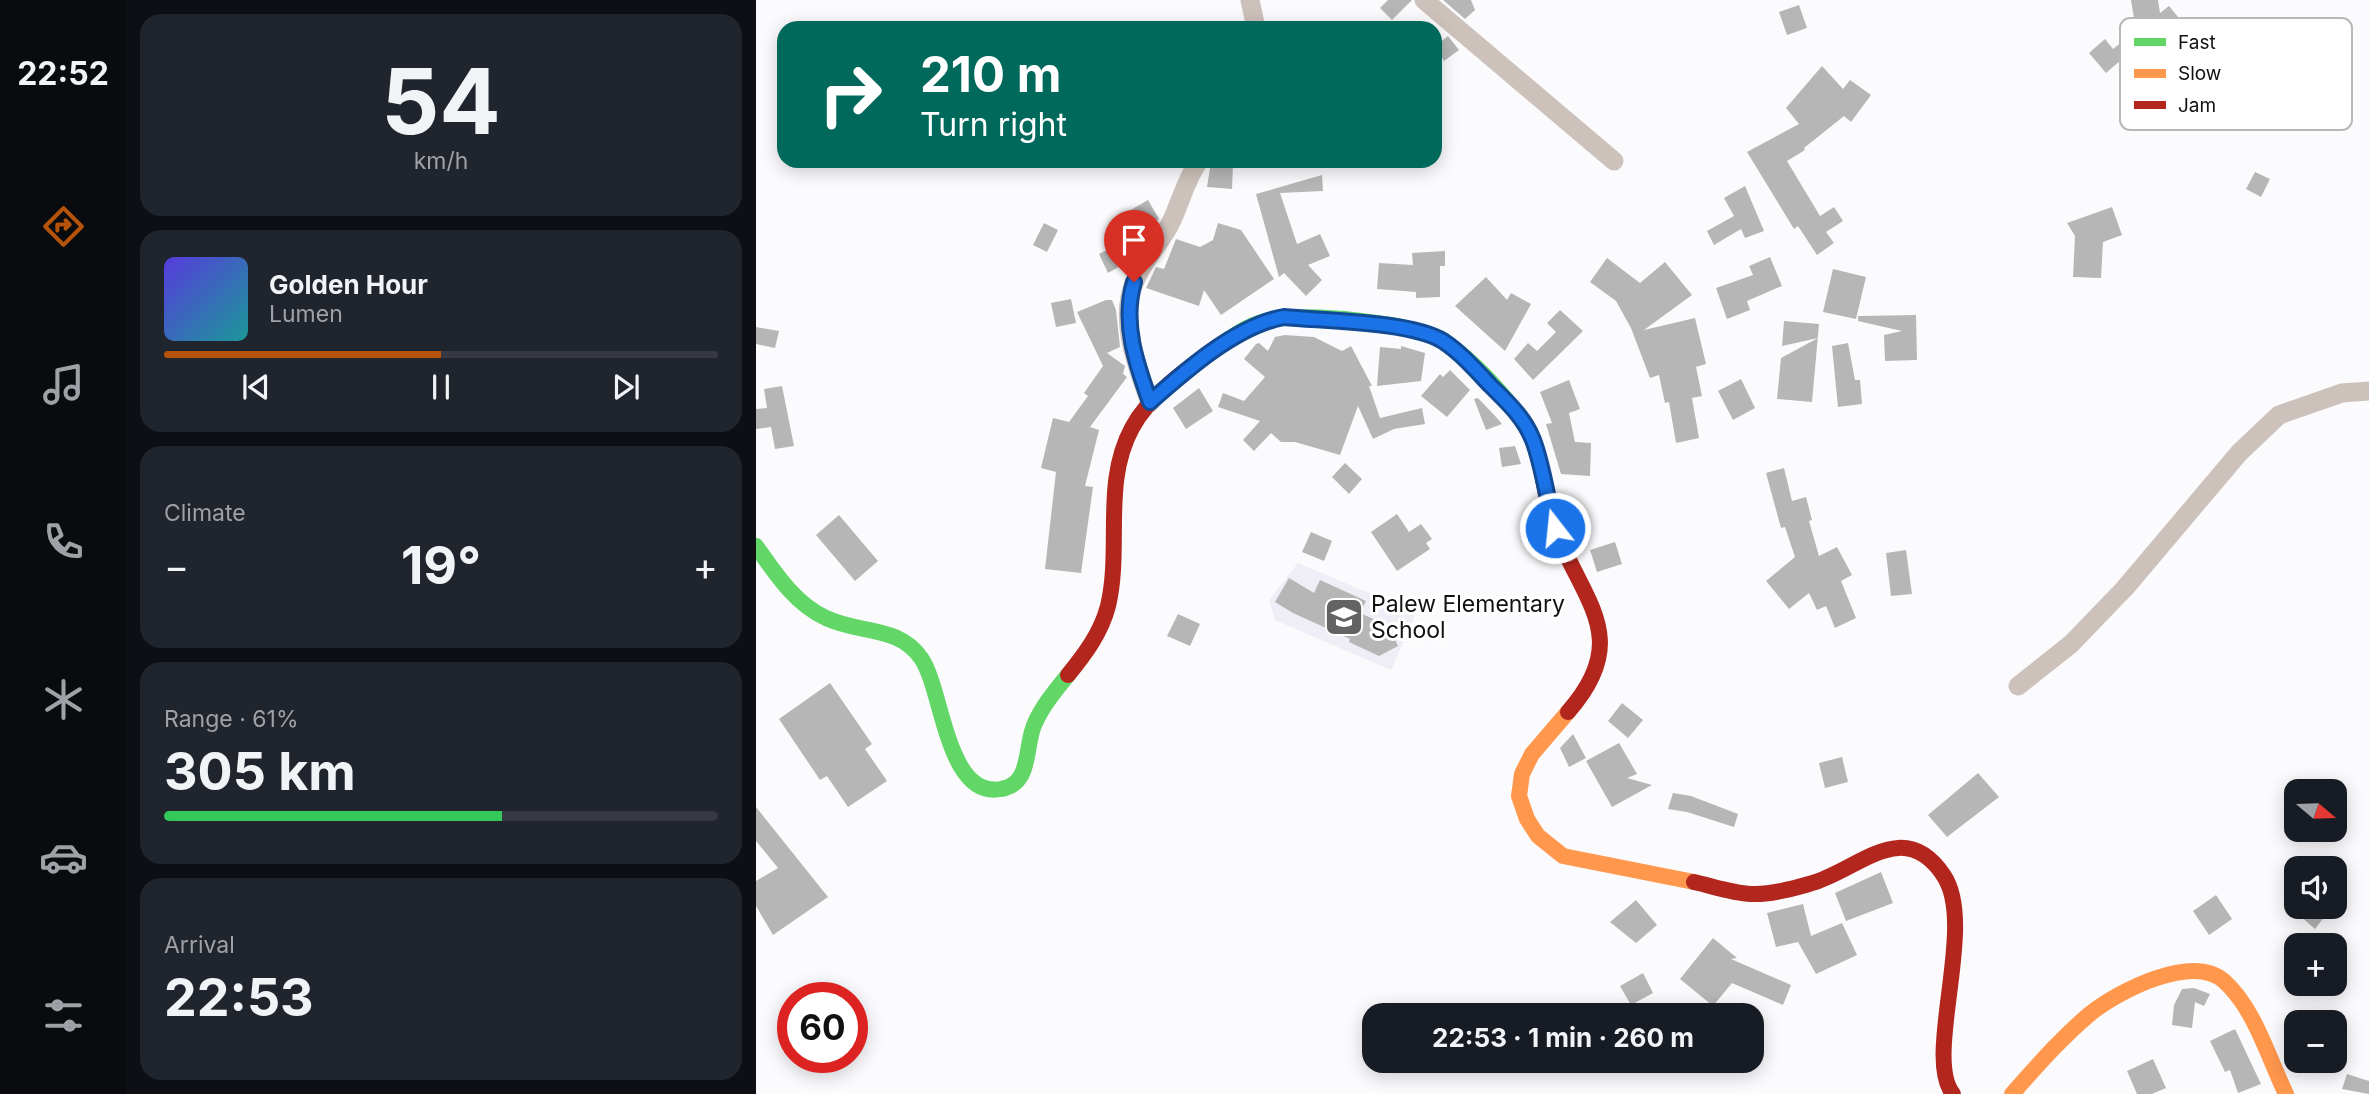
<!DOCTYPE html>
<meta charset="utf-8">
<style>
:root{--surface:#171b24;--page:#20242c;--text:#f1f3f6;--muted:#9ea1a6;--line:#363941;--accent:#b45309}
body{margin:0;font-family:Inter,sans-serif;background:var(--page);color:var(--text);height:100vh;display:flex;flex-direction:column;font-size:26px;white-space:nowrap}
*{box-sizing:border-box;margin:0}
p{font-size:23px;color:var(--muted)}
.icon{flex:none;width:38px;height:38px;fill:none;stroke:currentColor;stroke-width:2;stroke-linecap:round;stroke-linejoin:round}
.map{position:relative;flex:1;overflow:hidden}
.sheet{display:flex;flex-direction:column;gap:14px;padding:14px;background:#0d0f14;width:630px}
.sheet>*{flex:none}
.top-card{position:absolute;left:21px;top:21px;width:665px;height:147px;border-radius:21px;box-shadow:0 4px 18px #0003;background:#00695c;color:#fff;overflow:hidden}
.needle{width:46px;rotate:109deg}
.fabs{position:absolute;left:1528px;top:779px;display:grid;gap:14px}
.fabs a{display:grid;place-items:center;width:63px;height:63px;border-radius:14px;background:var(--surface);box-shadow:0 4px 18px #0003;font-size:35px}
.speed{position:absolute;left:21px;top:982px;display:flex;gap:14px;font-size:35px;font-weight:700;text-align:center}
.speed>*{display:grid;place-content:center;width:91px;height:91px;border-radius:50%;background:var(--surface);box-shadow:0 4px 18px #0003;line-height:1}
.speed .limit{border:10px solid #d22;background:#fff;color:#111}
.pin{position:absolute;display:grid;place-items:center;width:60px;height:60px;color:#fff;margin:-72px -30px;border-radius:50% 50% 50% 0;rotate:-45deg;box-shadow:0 0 7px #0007}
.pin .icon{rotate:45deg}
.me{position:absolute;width:77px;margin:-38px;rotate:344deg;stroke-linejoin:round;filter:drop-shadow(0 0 5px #0008)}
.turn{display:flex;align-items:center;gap:24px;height:147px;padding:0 28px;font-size:32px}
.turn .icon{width:91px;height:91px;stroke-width:2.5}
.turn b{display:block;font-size:49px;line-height:60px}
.big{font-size:52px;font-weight:700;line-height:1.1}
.sheet .card{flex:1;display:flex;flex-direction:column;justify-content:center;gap:10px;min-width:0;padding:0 24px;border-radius:21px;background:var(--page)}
.sheet .dial{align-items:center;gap:0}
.dial b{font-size:91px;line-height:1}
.song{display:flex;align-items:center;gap:21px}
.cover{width:84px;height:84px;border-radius:10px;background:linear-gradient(135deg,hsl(250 70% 55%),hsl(180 70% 35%))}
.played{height:7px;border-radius:4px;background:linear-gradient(90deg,var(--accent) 50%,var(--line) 50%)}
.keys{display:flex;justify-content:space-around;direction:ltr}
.heat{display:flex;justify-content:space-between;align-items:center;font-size:38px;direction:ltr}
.charge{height:10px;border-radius:5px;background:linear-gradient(90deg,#34c759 61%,var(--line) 0)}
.trip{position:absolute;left:606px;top:1003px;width:402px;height:70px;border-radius:21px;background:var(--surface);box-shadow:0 4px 18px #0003;font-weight:700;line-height:70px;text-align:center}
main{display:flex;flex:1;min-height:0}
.dock{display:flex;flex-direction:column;width:126px;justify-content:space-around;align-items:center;background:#090b0e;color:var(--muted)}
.dock .icon{width:49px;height:49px}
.dock .current{color:var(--accent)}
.dock b{font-size:32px;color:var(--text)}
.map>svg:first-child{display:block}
.built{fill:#efedf5}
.building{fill:#b7b6b7}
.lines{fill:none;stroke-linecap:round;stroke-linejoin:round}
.street{stroke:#cdc2bb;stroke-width:19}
.fast{stroke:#63d668;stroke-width:16}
.slow{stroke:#ff974d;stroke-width:16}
.jam{stroke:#b3261e;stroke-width:16}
.route-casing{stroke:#114b97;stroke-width:18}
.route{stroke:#1a73e8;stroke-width:12}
.labels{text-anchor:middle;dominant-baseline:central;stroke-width:6;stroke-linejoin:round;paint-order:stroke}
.poi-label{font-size:23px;fill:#111112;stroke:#fff;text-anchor:start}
.key{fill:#fff;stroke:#b8b8b8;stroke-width:2}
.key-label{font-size:19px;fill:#111112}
</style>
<main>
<nav class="dock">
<b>22:52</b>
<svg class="icon current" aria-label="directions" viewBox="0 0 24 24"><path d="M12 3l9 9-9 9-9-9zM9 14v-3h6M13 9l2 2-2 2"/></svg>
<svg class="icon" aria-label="music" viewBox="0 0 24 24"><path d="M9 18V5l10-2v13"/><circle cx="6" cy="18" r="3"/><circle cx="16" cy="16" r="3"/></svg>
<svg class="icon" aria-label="phone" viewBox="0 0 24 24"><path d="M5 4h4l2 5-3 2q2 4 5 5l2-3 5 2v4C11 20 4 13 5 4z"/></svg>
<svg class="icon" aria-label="climate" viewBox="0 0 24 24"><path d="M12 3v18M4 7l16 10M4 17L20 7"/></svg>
<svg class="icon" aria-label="car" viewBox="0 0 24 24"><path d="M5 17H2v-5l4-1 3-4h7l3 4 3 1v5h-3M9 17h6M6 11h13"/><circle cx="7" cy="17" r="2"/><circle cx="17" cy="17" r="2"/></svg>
<svg class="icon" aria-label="filters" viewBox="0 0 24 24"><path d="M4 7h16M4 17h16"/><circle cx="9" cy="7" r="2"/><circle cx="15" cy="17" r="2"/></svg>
</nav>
<section class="sheet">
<div class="card dial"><b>54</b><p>km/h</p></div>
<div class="card">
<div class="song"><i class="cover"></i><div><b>Golden Hour</b><p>Lumen</p></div></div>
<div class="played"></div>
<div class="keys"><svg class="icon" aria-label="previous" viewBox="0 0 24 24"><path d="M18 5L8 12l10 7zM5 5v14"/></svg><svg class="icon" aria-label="pause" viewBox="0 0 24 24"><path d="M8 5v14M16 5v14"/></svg><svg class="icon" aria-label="next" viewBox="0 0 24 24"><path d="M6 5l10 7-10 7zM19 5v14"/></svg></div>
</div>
<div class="card"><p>Climate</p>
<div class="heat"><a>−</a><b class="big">19°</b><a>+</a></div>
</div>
<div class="card"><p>Range · 61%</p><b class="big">305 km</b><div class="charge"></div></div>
<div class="card"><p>Arrival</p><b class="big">22:53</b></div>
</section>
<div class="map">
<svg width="1613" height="1094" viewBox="0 0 1613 1094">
<rect width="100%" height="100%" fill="#fbfafd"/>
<!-- built -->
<path class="built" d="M 542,563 L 660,613 L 635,670 L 519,620 L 513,600 Z"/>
<!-- building -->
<g class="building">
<path d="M 632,0 L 656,0 L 636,20 L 624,8 Z"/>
<path d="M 687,0 L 715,0 L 719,10 L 709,19 Z"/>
<path d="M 1375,0 L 1402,0 L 1404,13 L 1413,6 L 1427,23 L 1379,61 L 1373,53 L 1350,73 L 1333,53 L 1349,39 L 1357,49 L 1380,31 Z"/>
<path d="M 1043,5 L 1051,28 L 1031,35 L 1023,12 Z"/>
<path d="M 692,36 L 703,50 L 688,61 L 679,46 Z"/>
<path d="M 1066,66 L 1087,89 L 1094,80 L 1115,95 L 1095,122 L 1088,116 L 1048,148 L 1049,150 L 1031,161 L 1064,216 L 1078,207 L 1087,221 L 1070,232 L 1078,243 L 1061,255 L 1042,226 L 1038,229 L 991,152 L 1043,124 L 1030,108 Z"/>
<path d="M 455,162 L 477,164 L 476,189 L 451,187 Z"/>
<path d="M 1499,172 L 1514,179 L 1505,197 L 1490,189 Z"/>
<path d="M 566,175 L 567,191 L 524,193 L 541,244 L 564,234 L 574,256 L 552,265 L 566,280 L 550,296 L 528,273 L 523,277 L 500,194 Z"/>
<path d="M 989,186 L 1008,231 L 989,238 L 985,229 L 958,245 L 951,231 L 978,216 L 968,198 Z"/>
<path d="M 392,200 L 403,219 L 385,232 L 373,211 Z"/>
<path d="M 1356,207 L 1366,235 L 1347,242 L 1345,278 L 1317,277 L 1319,236 L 1311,223 Z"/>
<path d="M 288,223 L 302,230 L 291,252 L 277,245 Z"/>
<path d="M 462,223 L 485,230 L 518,279 L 465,315 L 448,290 L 443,306 L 390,288 L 400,267 L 408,269 L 420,239 L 444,247 L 457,240 Z"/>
<path d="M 369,241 L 377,259 L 352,273 L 343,254 Z"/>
<path d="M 689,251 L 689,266 L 684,266 L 684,297 L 660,298 L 660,292 L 621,289 L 623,263 L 657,265 L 656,253 Z"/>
<path d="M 1014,257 L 1026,286 L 991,301 L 994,310 L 971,319 L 960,288 L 997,275 L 993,266 Z"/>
<path d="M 851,258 L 884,283 L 909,262 L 936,295 L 888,330 L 939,318 L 950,364 L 940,367 L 946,396 L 936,398 L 943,438 L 920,443 L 913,402 L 909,403 L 903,375 L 894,378 L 875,328 L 860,301 L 834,282 Z"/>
<path d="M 1077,269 L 1110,277 L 1100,319 L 1067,312 Z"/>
<path d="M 730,277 L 751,300 L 755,293 L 775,304 L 749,351 L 699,306 Z"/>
<path d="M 315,299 L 320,323 L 300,327 L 295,303 Z"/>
<path d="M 350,300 L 356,300 L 360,310 L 364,347 L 351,353 L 369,366 L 367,374 L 371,377 L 334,427 L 343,430 L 329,486 L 337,487 L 325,573 L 289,569 L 300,472 L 285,468 L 297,418 L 313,422 L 332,396 L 328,393 L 347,366 L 321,312 Z"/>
<path d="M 804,310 L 827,331 L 777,380 L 758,359 L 772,343 L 781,351 L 800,332 L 791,323 Z"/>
<path d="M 1160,315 L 1161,360 L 1129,361 L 1128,335 L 1146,331 L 1102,321 L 1102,316 Z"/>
<path d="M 1028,321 L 1063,324 L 1056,402 L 1021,399 L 1025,358 L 1062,338 L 1026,346 Z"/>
<path d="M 0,327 L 23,331 L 19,348 L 0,344 Z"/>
<path d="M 529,335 L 558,337 L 586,351 L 595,346 L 616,386 L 613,386 L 624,418 L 666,408 L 669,424 L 638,429 L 617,439 L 602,406 L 584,455 L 539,442 L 525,442 L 515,433 L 498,451 L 487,440 L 504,421 L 462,407 L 467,393 L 488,401 L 509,377 L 488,359 L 500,344 L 503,343 L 512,351 L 519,337 Z"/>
<path d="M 1092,343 L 1099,380 L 1104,380 L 1106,404 L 1082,407 L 1076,346 Z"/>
<path d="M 645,346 L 669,353 L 665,381 L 621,386 L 624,347 L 645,349 Z"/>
<path d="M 694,370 L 714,390 L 691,417 L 665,396 L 684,374 L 687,377 Z"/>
<path d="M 985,379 L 999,408 L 977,420 L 962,391 Z"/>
<path d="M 813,380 L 824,409 L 813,413 L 819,442 L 835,443 L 834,476 L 805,474 L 790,424 L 796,423 L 784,392 Z"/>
<path d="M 26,386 L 38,446 L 19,449 L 15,427 L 0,429 L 0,409 L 11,408 L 8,389 Z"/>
<path d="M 443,388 L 457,411 L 430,429 L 417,408 Z"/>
<path d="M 722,398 L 740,417 L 746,424 L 730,430 L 718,399 Z"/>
<path d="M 759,446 L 765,464 L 746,467 L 743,448 Z"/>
<path d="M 589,463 L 606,479 L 593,494 L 576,477 Z"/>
<path d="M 1028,468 L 1036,501 L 1050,497 L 1056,520 L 1053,521 L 1063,556 L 1081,547 L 1096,575 L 1085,581 L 1100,618 L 1079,628 L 1070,606 L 1061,610 L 1053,593 L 1033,609 L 1010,581 L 1039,557 L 1029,527 L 1025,528 L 1010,473 Z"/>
<path d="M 641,514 L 653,532 L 665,524 L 676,539 L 670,543 L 674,549 L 641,571 L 615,532 Z"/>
<path d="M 83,515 L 122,561 L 99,581 L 60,535 Z"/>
<path d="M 555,532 L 576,541 L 568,561 L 546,552 Z"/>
<path d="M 859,542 L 866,564 L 841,572 L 834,550 Z"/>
<path d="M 1150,550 L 1156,594 L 1135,596 L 1130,553 Z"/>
<path d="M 533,578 L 558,593 L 564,580 L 610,601 L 604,613 L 633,626 L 642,646 L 623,656 L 593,642 L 594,639 L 537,613 L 519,602 Z"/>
<path d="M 422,614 L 444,624 L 434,646 L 411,636 Z"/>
<path d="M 74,683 L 116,744 L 109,749 L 131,781 L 92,807 L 71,776 L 64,780 L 23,719 Z"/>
<path d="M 866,703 L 887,720 L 872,738 L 852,721 Z"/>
<path d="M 817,734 L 830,758 L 813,767 L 804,748 Z"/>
<path d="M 863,743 L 881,774 L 871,778 L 896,785 L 856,807 L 830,761 Z"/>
<path d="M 1086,757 L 1092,782 L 1069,788 L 1063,763 Z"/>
<path d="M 1222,773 L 1243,797 L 1191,837 L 1172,815 Z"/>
<path d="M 917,793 L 935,796 L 982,814 L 978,827 L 931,812 L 912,809 Z"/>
<path d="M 0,807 L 72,897 L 17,935 L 0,906 L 0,881 L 22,868 L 0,841 Z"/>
<path d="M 1125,872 L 1137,903 L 1090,921 L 1079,893 Z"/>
<path d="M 1460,895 L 1476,919 L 1453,935 L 1437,911 Z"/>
<path d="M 880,900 L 901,925 L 880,943 L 854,922 Z"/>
<path d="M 1047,904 L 1055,936 L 1086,923 L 1101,955 L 1060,974 L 1042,942 L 1020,947 L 1011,913 Z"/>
<path d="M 1533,906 L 1565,906 L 1572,912 L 1559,929 Z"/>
<path d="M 957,938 L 981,958 L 975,959 L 1035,985 L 1027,1005 L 976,983 L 957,1006 L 924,979 Z"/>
<path d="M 887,973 L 897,993 L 875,1005 L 864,986 Z"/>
<path d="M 1438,988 L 1454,994 L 1448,1006 L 1439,1002 L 1436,1028 L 1416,1025 L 1418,1005 L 1426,989 Z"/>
<path d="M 1479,1029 L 1505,1084 L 1482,1093 L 1474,1070 L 1469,1072 L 1454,1041 Z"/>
<path d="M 1397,1059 L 1410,1088 L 1396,1094 L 1381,1094 L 1371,1071 Z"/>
<path d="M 1591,1074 L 1613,1081 L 1613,1094 L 1586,1089 Z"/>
</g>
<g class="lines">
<!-- street -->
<g class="street">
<path d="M 494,0 L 500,28"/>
<path d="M 668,0 L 858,161"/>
<path d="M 394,403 C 381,366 362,319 379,281 C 388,259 406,242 416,220 C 425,201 430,179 443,161"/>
<path d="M 1262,686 L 1315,644 L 1369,588 L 1483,453 L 1523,415 L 1586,393 L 1613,391"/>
</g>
<!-- fast -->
<g class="fast">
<path d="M 470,341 C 483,332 497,323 513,320 C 549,312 655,322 687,341 C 715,358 756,402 772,430"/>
<path d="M 0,546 C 19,573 39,604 70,618 C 103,634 142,625 165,658 C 187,689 190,799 245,789 C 277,784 268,745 279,723 C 287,705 300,690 312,675"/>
</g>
<!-- slow -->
<g class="slow">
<path d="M 812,712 L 776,754 L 766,774 L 763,796 L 771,819 L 782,836 L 807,856 L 938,882"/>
<path d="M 1256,1094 C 1281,1066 1306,1037 1335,1013 C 1363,991 1436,953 1468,981 C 1499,1009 1512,1057 1530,1094"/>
</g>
<!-- jam -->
<g class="jam">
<path d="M 772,430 C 787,459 787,492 797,523 C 824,600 879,636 812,712"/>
<path d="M 312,675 C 329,654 345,633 352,606 C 366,547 346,483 376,428 C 395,392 438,364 470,341"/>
<path d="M 938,882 C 956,886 976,893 995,894 C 1012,895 1036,889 1053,884 C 1101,872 1147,814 1188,876 C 1221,926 1167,1057 1197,1094"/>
</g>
</g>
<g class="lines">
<!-- route casing -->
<g class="route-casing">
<path id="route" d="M 378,282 C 366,323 380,363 394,402 C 429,371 481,325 528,317 C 568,321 654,321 687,341 C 705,353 719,369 734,385 C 751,402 768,417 777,440 C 787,466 791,500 799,528"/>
</g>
<!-- route -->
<use href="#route" class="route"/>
</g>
<!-- icons -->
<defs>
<g id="school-square" transform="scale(2.0125)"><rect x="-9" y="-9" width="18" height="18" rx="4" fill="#636364" stroke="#fff"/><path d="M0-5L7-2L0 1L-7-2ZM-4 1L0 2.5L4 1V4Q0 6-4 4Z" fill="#fff"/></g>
</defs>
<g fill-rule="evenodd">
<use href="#school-square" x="588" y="617"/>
</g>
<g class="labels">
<!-- poi labels -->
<g class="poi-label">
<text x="615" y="604">Palew Elementary<tspan x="615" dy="26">School</tspan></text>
</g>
</g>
<!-- legend -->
<rect x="1364" y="18" width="232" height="112" rx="10" class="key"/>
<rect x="1378" y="38" width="32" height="8" fill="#63d668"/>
<rect x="1378" y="69" width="32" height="9" fill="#ff974d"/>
<rect x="1378" y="101" width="32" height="8" fill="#b3261e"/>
<g class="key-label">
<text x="1422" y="49">Fast</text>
<text x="1422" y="80">Slow</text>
<text x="1422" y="112">Jam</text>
</g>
</svg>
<div class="fabs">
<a><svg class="needle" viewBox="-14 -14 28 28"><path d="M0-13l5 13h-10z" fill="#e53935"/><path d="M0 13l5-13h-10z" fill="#9ea1a6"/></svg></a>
<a><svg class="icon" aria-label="sound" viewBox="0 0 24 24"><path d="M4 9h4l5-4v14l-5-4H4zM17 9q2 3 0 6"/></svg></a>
<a>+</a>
<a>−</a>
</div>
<div class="speed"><div class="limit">60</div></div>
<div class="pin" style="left:378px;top:282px;background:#d93025"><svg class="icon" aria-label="arrive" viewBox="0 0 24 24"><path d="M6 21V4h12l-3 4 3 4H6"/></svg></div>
<svg class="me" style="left:799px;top:528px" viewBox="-20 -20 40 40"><circle r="17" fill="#1a73e8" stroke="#fff" stroke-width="3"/><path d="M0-11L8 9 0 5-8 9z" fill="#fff"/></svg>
<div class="trip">22:53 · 1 min · 260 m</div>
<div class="top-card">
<div class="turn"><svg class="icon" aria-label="right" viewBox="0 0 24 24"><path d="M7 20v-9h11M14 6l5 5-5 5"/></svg><div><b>210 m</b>Turn right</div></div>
</div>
</div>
</main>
